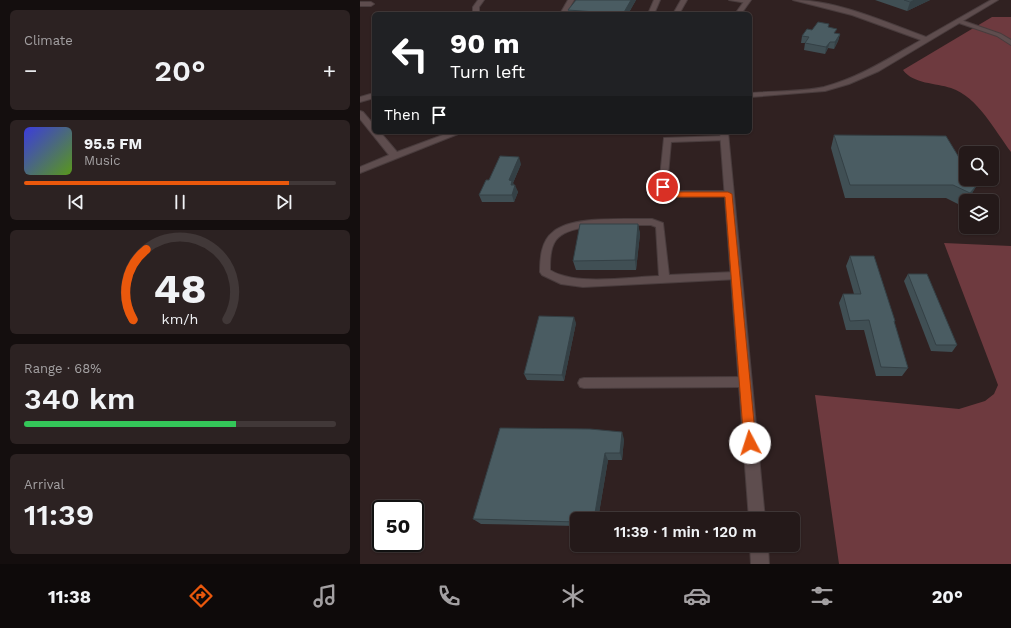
<!DOCTYPE html>
<meta charset="utf-8">
<style>
:root{--surface:#241919;--page:#2c2222;--text:#f1f3f6;--muted:#a3a0a2;--line:#413838;--accent:#ea580c}
body{margin:0;font-family:"Work Sans",sans-serif;background:var(--page);color:var(--text);height:100vh;display:flex;flex-direction:column;font-size:15px;white-space:nowrap}
*{box-sizing:border-box;margin:0}
p{font-size:13px;color:var(--muted)}
.icon{flex:none;width:22px;height:22px;fill:none;stroke:currentColor;stroke-width:2;stroke-linecap:round;stroke-linejoin:round}
.map{position:relative;flex:1;overflow:hidden}
.side{display:flex;flex-direction:column;gap:10px;padding:10px;background:#140e0e;width:360px}
.side>*{flex:none}
.top-card{position:absolute;left:12px;top:12px;width:380px;height:122px;border-radius:6px;box-shadow:0 1px 3px #0004,0 0 0 1px var(--line);background:#202124;color:#fff;overflow:hidden}
.tools{position:absolute;left:599px;top:146px;display:grid;gap:8px}
.tools a{display:grid;place-items:center;width:40px;height:40px;border-radius:6px;background:var(--surface);box-shadow:0 1px 3px #0004,0 0 0 1px var(--line);font-size:20px}
.speed{position:absolute;left:12px;top:500px;display:flex;gap:8px;font-size:20px;font-weight:700;text-align:center}
.speed>*{display:grid;place-content:center;width:52px;height:52px;border-radius:50%;background:var(--surface);box-shadow:0 1px 3px #0004,0 0 0 1px var(--line);line-height:1}
.speed .limit{border:2px solid #111;border-radius:6px;background:#fff;color:#111}
.pin{position:absolute;display:grid;place-items:center;width:34px;height:34px;color:#fff;margin:-17px;border:2px solid #fff;border-radius:50%;box-shadow:0 1px 4px #0007}
.me{position:absolute;width:44px;margin:-22px;rotate:355deg;stroke-linejoin:round;filter:drop-shadow(0 0 3px #0008)}
.turn{display:flex;align-items:center;gap:14px;height:84px;padding:0 12px;font-size:18px}
.turn .icon{width:52px;height:52px;stroke-width:2.5}
.turn b{display:block;font-size:28px;line-height:34px}
.then{display:flex;align-items:center;height:38px;padding:0 12px;background:#0003;gap:8px;font-size:15px}
.big{font-size:30px;font-weight:600;line-height:1.1}
.side .widget{flex:1;display:flex;flex-direction:column;justify-content:center;gap:6px;min-width:0;padding:0 14px;border-radius:6px;background:var(--page)}
.side .dial{align-items:center;gap:0}
.dial svg{height:104px;overflow:visible;fill:none;stroke:var(--line);stroke-width:7;stroke-linecap:round;text-anchor:middle}
.dial text{fill:var(--text);stroke:none}
.song{display:flex;align-items:center;gap:12px}
.cover{width:48px;height:48px;border-radius:6px;background:linear-gradient(135deg,hsl(240 70% 55%),hsl(90 70% 35%))}
.played{height:4px;border-radius:2px;background:linear-gradient(90deg,var(--accent) 85%,var(--line) 85%)}
.keys{display:flex;justify-content:space-around;direction:ltr}
.heat{display:flex;justify-content:space-between;align-items:center;font-size:22px;direction:ltr}
.charge{height:6px;border-radius:3px;background:linear-gradient(90deg,#34c759 68%,var(--line) 0)}
.trip{position:absolute;left:210px;top:512px;width:230px;height:40px;border-radius:6px;background:var(--surface);box-shadow:0 1px 3px #0004,0 0 0 1px var(--line);font-weight:600;line-height:40px;text-align:center}
.tab-bar{display:flex;height:64px;justify-content:space-around;align-items:center;background:#0e0a0a;color:var(--muted)}
.tab-bar .icon{width:28px;height:28px}
.tab-bar .current{color:var(--accent)}
.tab-bar b{font-size:18px;color:var(--text)}
main{display:flex;flex:1;min-height:0}
.map>svg:first-child{display:block}
.green{fill:#6e3a3f}
.lines{fill:none;stroke-linecap:round;stroke-linejoin:round}
.lane-casing{stroke:#493c3d;stroke-width:2}
.street-casing{stroke:#493c3d;stroke-width:2}
.secondary-casing{stroke:#493c3d;stroke-width:2}
.lane{fill:#5e4d4e;fill-rule:evenodd}
.street{fill:#5e4d4e;fill-rule:evenodd}
.secondary{fill:#5e4d4e;fill-rule:evenodd}
.wall{fill:#404f54}
.shaded-wall{fill:#344045}
.building{fill:#4a5c62;stroke:#344045}
.route{fill:#ea580c;stroke:#983908}
</style>
<main>
<section class="side">
<div class="widget"><p>Climate</p>
<div class="heat"><a>−</a><b class="big">20°</b><a>+</a></div>
</div>
<div class="widget">
<div class="song"><i class="cover"></i><div><b>95.5 FM</b><p>Music</p></div></div>
<div class="played"></div>
<div class="keys"><svg class="icon" aria-label="previous" viewBox="0 0 24 24"><path d="M18 5L8 12l10 7zM5 5v14"/></svg><svg class="icon" aria-label="pause" viewBox="0 0 24 24"><path d="M8 5v14M16 5v14"/></svg><svg class="icon" aria-label="next" viewBox="0 0 24 24"><path d="M6 5l10 7-10 7zM19 5v14"/></svg></div>
</div>
<div class="widget dial"><svg viewBox="0 0 100 80">
<path d="M14 69A42 42 0 1 1 86 69"/>
<path d="M14 69A42 42 0 0 1 24 15" stroke="#ea580c"/>
<text x="50" y="56" font-size="32" font-weight="700">48</text>
<text x="50" y="72" font-size="11">km/h</text>
</svg></div>
<div class="widget"><p>Range · 68%</p><b class="big">340 km</b><div class="charge"></div></div>
<div class="widget"><p>Arrival</p><b class="big">11:39</b></div>
</section>
<div class="map">
<svg width="651" height="564" viewBox="0 0 651 564">
<rect width="100%" height="100%" fill="#302121"/>
<!-- green -->
<g class="green">
<path d="M 632,17 L 651,17 L 651,152 C 635,131 618,97 591,88 C 576,83 553,84 543,70 Z"/>
<path d="M 584,243 L 651,246 L 651,564 L 479,564 L 455,395 L 599,409 L 625,401 L 634,394 L 638,385 Z"/>
</g>
<g class="lines">
<!-- lane casing -->
<g class="lane-casing">
<g id="lane">
<path d="M 208,0 L 214,0 L 206,14 L 200,14 Z"/>
<path d="M 294,0 L 300,0 L 294,14 L 288,14 Z"/>
<path d="M 321,0 L 327,0 L 319,14 L 313,14 Z"/>
<path d="M 369,0 L 389,0 L 390,1 L 387,3 Z"/>
<path d="M 0,2 L 11,2 L 14,4 L 11,6 L 0,6 Z"/>
<path d="M 598,19 L 641,34 L 651,40 L 651,45 L 637,36 L 596,22 L 595,21 Z"/>
<path d="M 364,136 L 367,136 L 367,140 L 311,142 L 307,186 L 314,191 L 368,191 L 371,192 L 371,196 L 312,197 L 300,189 L 299,187 L 304,138 Z"/>
<path d="M 270,219 L 292,219 L 303,223 L 309,275 L 375,272 L 378,273 L 380,276 L 378,279 L 223,287 L 201,284 L 182,275 L 180,272 C 180,259 181,241 193,232 C 209,218 249,219 270,219 ZM 270,225 L 291,225 L 296,227 L 299,276 C 269,277 215,286 190,270 C 190,261 190,248 196,240 C 208,224 252,225 270,225 Z"/>
<path d="M 385,377 L 389,378 L 391,382 L 389,386 L 385,387 L 224,388 L 220,387 L 218,383 L 220,379 L 224,378 Z"/>
</g>
</g>
<!-- street casing -->
<g class="street-casing">
<g id="street">
<path d="M 118,0 L 124,0 L 119,7 L 119,14 L 113,14 L 113,7 Z"/>
<path d="M 433,0 C 477,0 525,22 566,37 L 631,0 L 638,0 L 519,71 L 489,84 L 465,91 L 390,97 L 390,93 C 414,91 440,92 464,87 C 499,78 531,57 561,40 L 492,15 Z"/>
<path d="M 14,93 L 14,98 L 0,102 L 0,97 Z"/>
<path d="M 0,111 L 3,112 L 14,125 L 14,132 L 20,132 L 37,152 L 91,132 L 103,132 L 0,173 L 0,167 L 29,155 L 0,119 Z"/>
</g>
</g>
<!-- secondary casing -->
<g class="secondary-casing">
<g id="secondary">
<path d="M 385,0 L 391,0 L 381,14 L 375,14 Z"/>
<path d="M 360,132 L 368,132 L 405,519 L 389,519 Z"/>
<path d="M 390,545 L 408,545 L 409,564 L 391,564 Z"/>
</g>
</g>
<!-- lane -->
<use href="#lane" class="lane"/>
<!-- street -->
<use href="#street" class="street"/>
<!-- secondary -->
<use href="#secondary" class="secondary"/>
</g>
<!-- wall -->
<g class="wall">
<path d="M 216,0 L 276,0 L 268,14 L 209,14 L 208,10 Z"/>
<path d="M 515,0 L 570,0 L 547,11 Z"/>
<path d="M 469,27 L 476,34 L 480,34 L 478,41 L 474,49 L 468,48 L 465,54 L 444,50 L 445,43 L 441,43 L 442,36 L 452,30 Z"/>
<path d="M 474,135 L 603,179 L 617,185 L 609,198 L 606,201 L 602,206 L 586,198 L 485,198 L 471,148 Z"/>
<path d="M 161,164 L 153,183 L 158,192 L 154,202 L 122,202 L 119,195 L 129,180 Z"/>
<path d="M 278,224 L 280,234 L 276,270 L 216,270 L 213,261 Z"/>
<path d="M 490,256 L 535,321 L 534,323 L 548,368 L 542,376 L 516,376 L 504,330 L 486,330 L 479,303 L 483,294 L 494,294 L 486,266 Z"/>
<path d="M 548,274 L 597,345 L 592,352 L 571,351 L 544,281 Z"/>
<path d="M 216,323 L 204,381 L 167,380 L 164,374 Z"/>
<path d="M 264,439 L 262,460 L 248,460 L 238,519 L 217,519 L 217,526 L 121,524 L 113,519 Z"/>
</g>
<!-- shaded-wall -->
<g class="shaded-wall">
<path d="M 271,0 L 276,0 L 268,14 L 263,14 Z"/>
<path d="M 555,0 L 570,0 L 547,11 L 550,2 Z"/>
<path d="M 480,34 L 478,41 L 474,49 L 475,42 Z"/>
<path d="M 470,42 L 468,48 L 465,54 L 466,47 Z"/>
<path d="M 159,157 L 161,164 L 153,183 L 155,187 L 155,185 L 158,192 L 154,202 L 152,195 L 149,180 Z"/>
<path d="M 617,185 L 609,198 L 606,201 L 602,206 L 610,193 Z"/>
<path d="M 278,224 L 280,234 L 276,270 L 275,260 Z"/>
<path d="M 214,317 L 216,323 L 204,381 L 202,375 Z"/>
<path d="M 262,432 L 264,439 L 262,460 L 260,453 Z"/>
<path d="M 245,453 L 248,460 L 238,519 L 234,519 Z"/>
</g>
<!-- building -->
<g class="building">
<path d="M 216,0 L 271,0 L 263,14 L 208,10 Z"/>
<path d="M 544,0 L 555,0 L 550,2 Z"/>
<path d="M 458,22 L 469,24 L 468,27 L 477,29 L 474,33 L 480,34 L 475,42 L 470,42 L 466,47 L 445,43 L 449,37 L 442,36 L 447,29 L 452,30 Z"/>
<path d="M 474,135 L 586,136 L 606,169 L 606,172 L 601,178 L 617,185 L 610,193 L 593,185 L 490,185 Z"/>
<path d="M 140,156 L 159,157 L 149,180 L 152,181 L 151,185 L 155,185 L 152,195 L 119,195 L 126,180 L 129,180 Z"/>
<path d="M 220,224 L 278,224 L 275,260 L 213,261 Z"/>
<path d="M 490,256 L 514,256 L 535,321 L 534,321 L 548,368 L 521,367 L 509,320 L 490,321 L 483,294 L 501,294 Z"/>
<path d="M 548,274 L 567,274 L 597,345 L 576,345 Z"/>
<path d="M 179,316 L 214,317 L 202,375 L 164,374 Z"/>
<path d="M 140,428 L 230,429 L 262,432 L 260,453 L 245,453 L 234,519 L 217,519 L 217,522 L 113,519 Z"/>
</g>
<!-- route -->
<path class="route" d="M 300,185 L 305,185 L 313,192 L 368,192 L 372,194 L 396,443 L 394,447 L 390,449 L 386,447 L 384,443 L 365,197 L 312,197 L 300,189 Z"/>
</svg>
<div class="tools">
<a><svg class="icon" aria-label="search" viewBox="0 0 24 24"><circle cx="10" cy="10" r="6"/><path d="M15 15l6 6"/></svg></a>
<a><svg class="icon" aria-label="layers" viewBox="0 0 24 24"><path d="M12 4l9 5-9 5-9-5zM3 14l9 5 9-5"/></svg></a>
</div>
<div class="speed"><div class="limit">50</div></div>
<div class="pin" style="left:303px;top:187px;background:#d93025"><svg class="icon" aria-label="arrive" viewBox="0 0 24 24"><path d="M6 21V4h12l-3 4 3 4H6"/></svg></div>
<svg class="me" style="left:390px;top:443px" viewBox="-20 -20 40 40"><circle r="19" fill="#fff"/><path d="M0-13L10 11 0 6-10 11z" fill="#ea580c"/></svg>
<div class="trip">11:39 · 1 min · 120 m</div>
<div class="top-card">
<div class="turn"><svg class="icon" aria-label="left" viewBox="0 0 24 24"><path d="M17 20v-9H6M10 6l-5 5 5 5"/></svg><div><b>90 m</b>Turn left</div></div>
<div class="then">Then<svg class="icon" aria-label="arrive" viewBox="0 0 24 24"><path d="M6 21V4h12l-3 4 3 4H6"/></svg></div>
</div>
</div>
</main>
<nav class="tab-bar">
<b>11:38</b>
<svg class="icon current" aria-label="directions" viewBox="0 0 24 24"><path d="M12 3l9 9-9 9-9-9zM9 14v-3h6M13 9l2 2-2 2"/></svg>
<svg class="icon" aria-label="music" viewBox="0 0 24 24"><path d="M9 18V5l10-2v13"/><circle cx="6" cy="18" r="3"/><circle cx="16" cy="16" r="3"/></svg>
<svg class="icon" aria-label="phone" viewBox="0 0 24 24"><path d="M5 4h4l2 5-3 2q2 4 5 5l2-3 5 2v4C11 20 4 13 5 4z"/></svg>
<svg class="icon" aria-label="climate" viewBox="0 0 24 24"><path d="M12 3v18M4 7l16 10M4 17L20 7"/></svg>
<svg class="icon" aria-label="car" viewBox="0 0 24 24"><path d="M5 17H2v-5l4-1 3-4h7l3 4 3 1v5h-3M9 17h6M6 11h13"/><circle cx="7" cy="17" r="2"/><circle cx="17" cy="17" r="2"/></svg>
<svg class="icon" aria-label="filters" viewBox="0 0 24 24"><path d="M4 7h16M4 17h16"/><circle cx="9" cy="7" r="2"/><circle cx="15" cy="17" r="2"/></svg>
<b>20°</b>
</nav>
